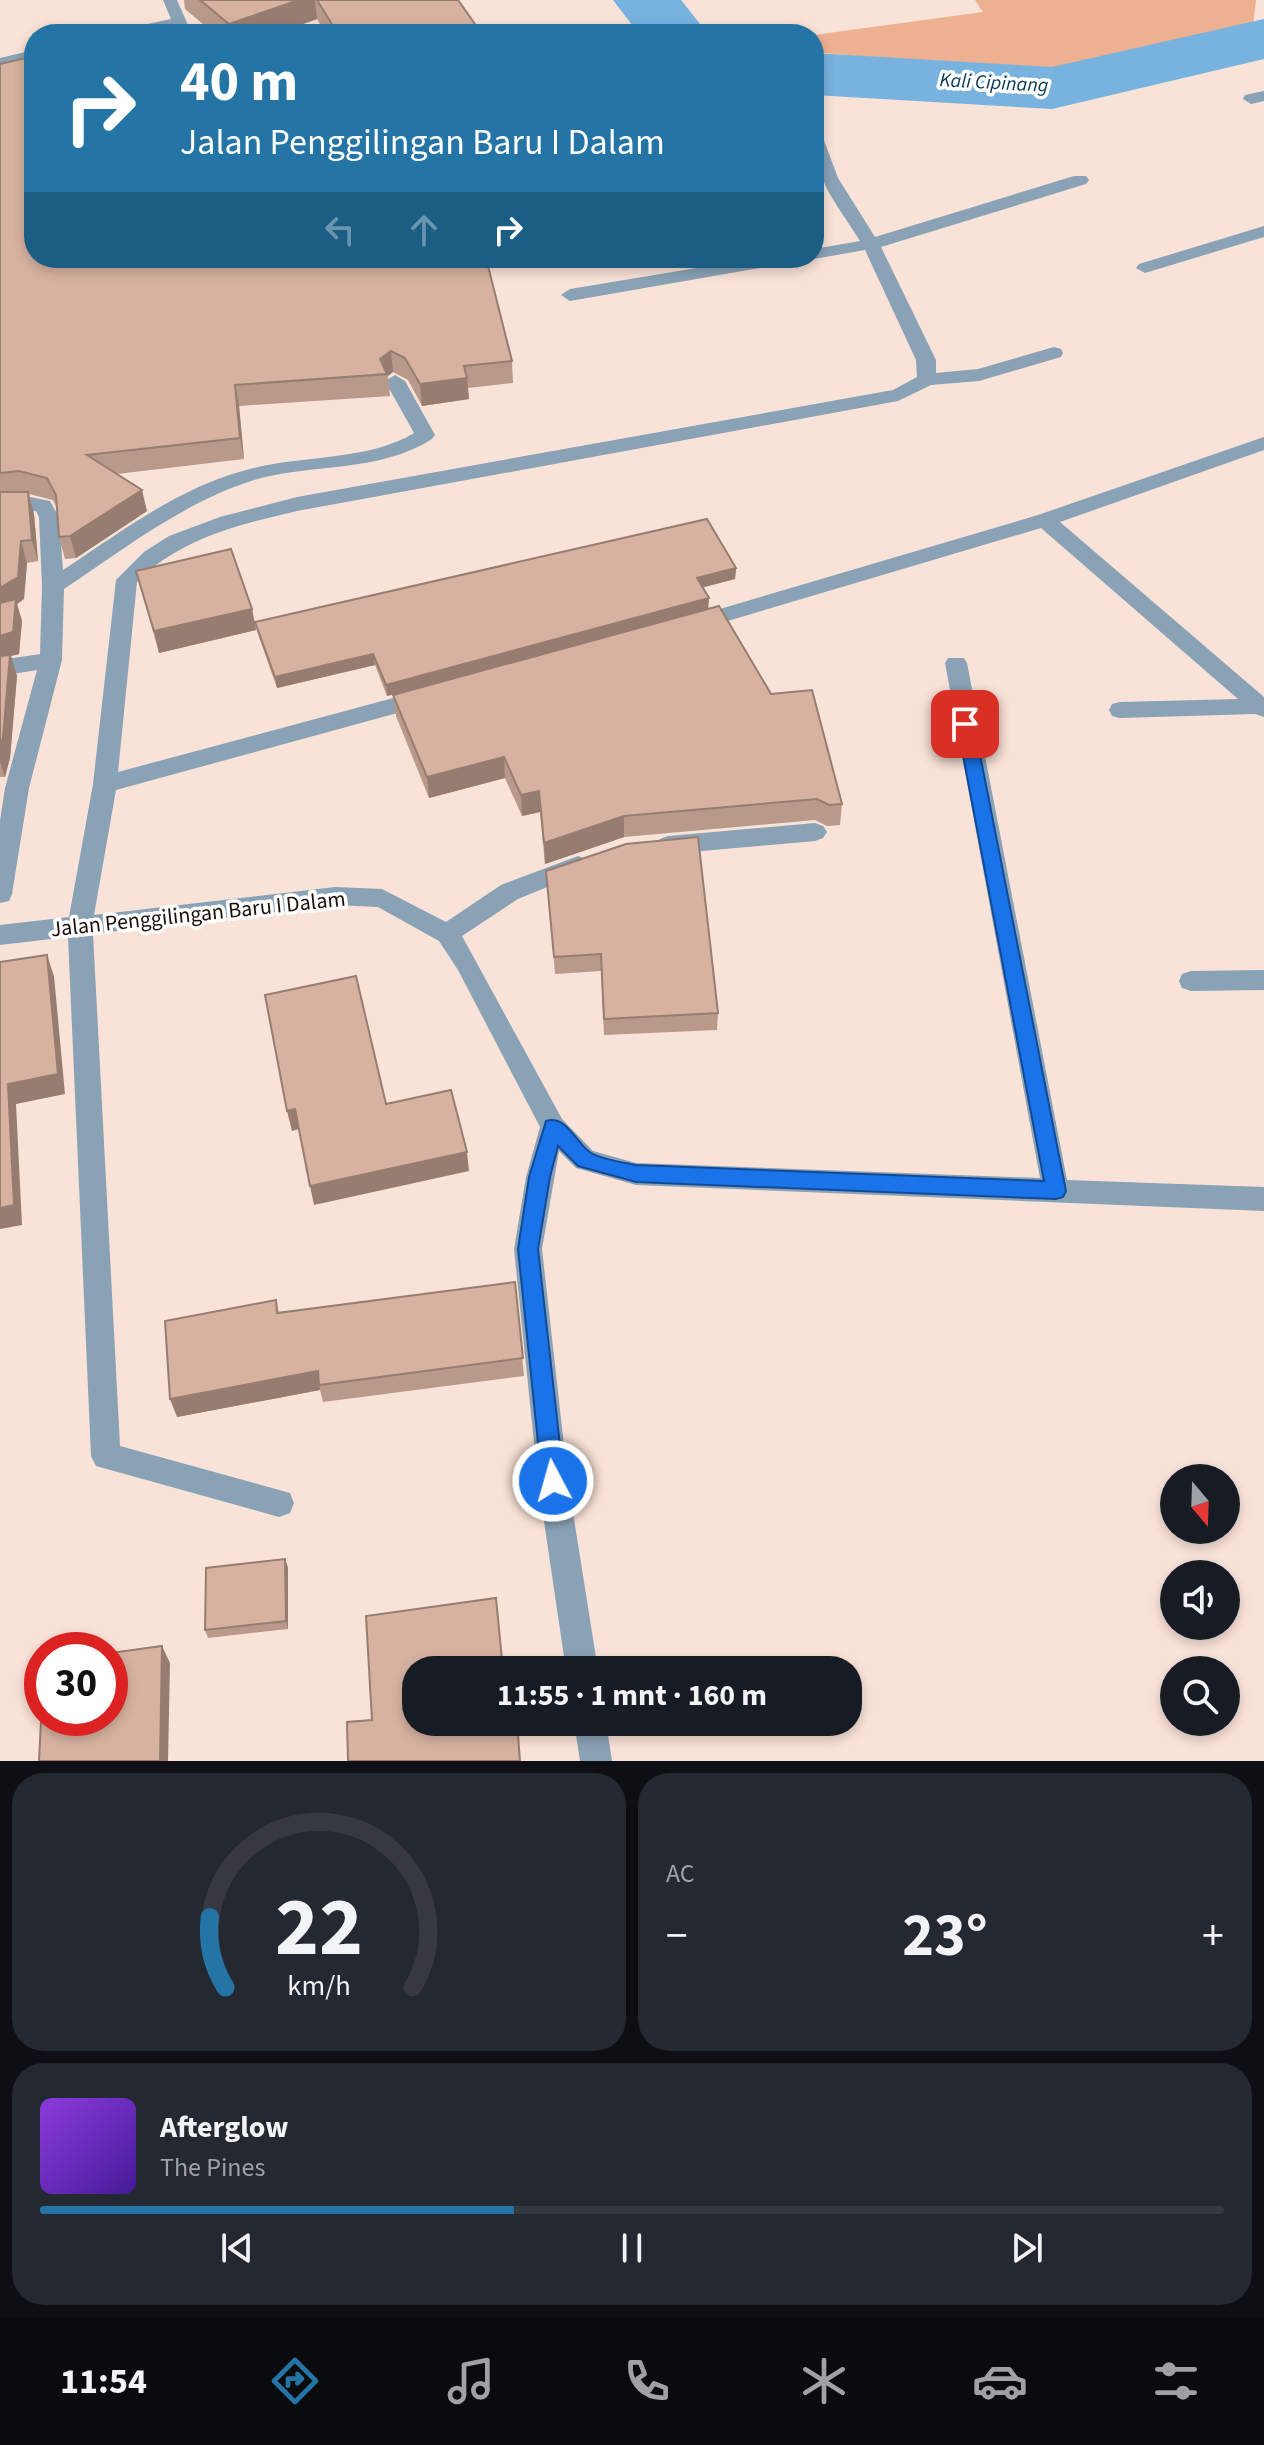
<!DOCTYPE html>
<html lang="id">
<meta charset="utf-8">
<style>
:root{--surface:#171b24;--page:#242831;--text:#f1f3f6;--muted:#9ea1a6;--line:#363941;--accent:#2475a6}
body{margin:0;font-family:"Source Sans 3",sans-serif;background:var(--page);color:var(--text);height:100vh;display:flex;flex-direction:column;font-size:30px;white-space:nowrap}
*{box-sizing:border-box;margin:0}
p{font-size:26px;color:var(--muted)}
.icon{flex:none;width:44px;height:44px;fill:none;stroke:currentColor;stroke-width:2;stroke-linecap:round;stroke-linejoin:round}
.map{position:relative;height:1761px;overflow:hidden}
.drawer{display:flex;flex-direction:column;gap:12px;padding:12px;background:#0d0f14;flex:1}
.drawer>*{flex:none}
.guide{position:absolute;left:24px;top:24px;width:800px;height:244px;border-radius:32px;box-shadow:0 4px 12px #0003;background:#2475a6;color:#fff;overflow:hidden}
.needle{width:52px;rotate:161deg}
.fabs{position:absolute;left:1160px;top:1464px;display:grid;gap:16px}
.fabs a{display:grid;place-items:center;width:80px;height:80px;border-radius:50%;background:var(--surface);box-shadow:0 4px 12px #0003;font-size:40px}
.speed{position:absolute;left:24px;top:1632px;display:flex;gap:16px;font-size:40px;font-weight:700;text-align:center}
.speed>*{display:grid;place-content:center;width:104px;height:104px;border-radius:50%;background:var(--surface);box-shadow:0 4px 12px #0003;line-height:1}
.speed .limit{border:12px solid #d22;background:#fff;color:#111}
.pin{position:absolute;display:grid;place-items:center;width:68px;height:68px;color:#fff;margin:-34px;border-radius:16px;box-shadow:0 4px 12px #0006}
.me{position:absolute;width:88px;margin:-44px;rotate:354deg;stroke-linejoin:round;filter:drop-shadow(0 0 6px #0008)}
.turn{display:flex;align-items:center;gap:28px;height:168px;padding:0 24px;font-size:36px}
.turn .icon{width:104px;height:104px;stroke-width:2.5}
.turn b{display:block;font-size:56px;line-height:68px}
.lanes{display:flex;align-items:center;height:76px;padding:0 24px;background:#0003;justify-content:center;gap:40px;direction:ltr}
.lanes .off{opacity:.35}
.big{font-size:60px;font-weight:700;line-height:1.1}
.drawer .tile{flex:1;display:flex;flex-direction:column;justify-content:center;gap:12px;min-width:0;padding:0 28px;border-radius:32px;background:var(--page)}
.drawer .dial{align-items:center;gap:0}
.dial svg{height:208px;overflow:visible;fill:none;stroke:var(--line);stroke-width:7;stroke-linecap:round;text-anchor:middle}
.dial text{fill:var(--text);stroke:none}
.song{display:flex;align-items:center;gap:24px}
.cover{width:96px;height:96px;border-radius:12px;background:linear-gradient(135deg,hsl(270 70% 55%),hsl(260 70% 35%))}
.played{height:8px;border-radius:4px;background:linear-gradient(90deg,var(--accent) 40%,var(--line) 40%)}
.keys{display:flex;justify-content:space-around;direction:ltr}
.heat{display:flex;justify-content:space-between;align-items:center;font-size:44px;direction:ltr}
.drawer .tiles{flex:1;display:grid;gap:12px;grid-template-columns:1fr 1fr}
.tile:last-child{grid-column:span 2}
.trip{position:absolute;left:402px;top:1656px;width:460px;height:80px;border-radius:32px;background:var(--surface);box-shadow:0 4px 12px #0003;font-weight:700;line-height:80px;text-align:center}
.menu{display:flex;height:128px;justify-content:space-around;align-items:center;background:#090b0e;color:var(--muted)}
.menu .icon{width:56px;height:56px}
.menu .on{color:var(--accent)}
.menu b{font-size:36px;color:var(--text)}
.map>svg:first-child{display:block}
.green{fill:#edb091}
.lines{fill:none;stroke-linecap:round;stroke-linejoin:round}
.river{fill:#77b3de;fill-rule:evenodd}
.service{fill:#89a2b5;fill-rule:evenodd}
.minor{fill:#89a2b5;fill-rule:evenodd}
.wall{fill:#b9998a}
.shaded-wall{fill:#967d70}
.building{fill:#d7b2a0;stroke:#967d70;stroke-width:2}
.route{fill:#1a73e8;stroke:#114b97;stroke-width:2}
.labels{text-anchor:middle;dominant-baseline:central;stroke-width:7;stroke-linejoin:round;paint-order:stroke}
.far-water-label{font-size:20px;font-style:italic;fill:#063855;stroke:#fff}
.street-label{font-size:22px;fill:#1c0f09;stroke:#fff}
</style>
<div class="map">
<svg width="1264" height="1761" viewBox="0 0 1264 1761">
<rect width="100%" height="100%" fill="#f9e2d7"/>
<!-- green -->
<path class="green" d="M 975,0 L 1256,0 L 1253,26 L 1033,72 L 814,52 L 814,35 L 983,12 Z"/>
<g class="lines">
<!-- river -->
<g class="river">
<path d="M 613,0 L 681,0 L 708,34 L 639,34 Z"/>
<path d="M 1264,19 L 1264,59 L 1052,109 L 814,95 L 814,53 L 1052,67 Z"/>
</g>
<!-- service -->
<g class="service">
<path d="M 163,0 L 177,0 L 192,34 L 178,34 L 175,27 L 140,34 L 112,34 L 114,31 L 171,19 Z"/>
<path d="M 34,50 L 34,58 L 0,66 L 0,58 Z"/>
</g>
<!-- minor -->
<g class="minor">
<path d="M 1264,91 L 1264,101 L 1251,104 L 1243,99 L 1245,95 Z"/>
<path d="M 814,130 L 822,135 L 838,178 L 875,237 L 1074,176 L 1086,176 L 1089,180 L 1086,184 L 881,247 L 936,360 L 936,373 L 978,369 L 1054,347 L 1061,349 L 1063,353 L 1061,357 L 979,381 L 931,385 L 898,401 L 297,511 C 238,525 181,538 137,582 L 118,772 L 423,690 L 431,692 L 434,698 L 431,704 L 423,706 L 116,790 L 94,915 L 335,887 L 382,889 L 446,922 L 501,885 L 578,856 L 586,859 L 590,865 L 586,871 L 518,899 L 462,936 L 562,1119 L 593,1151 L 636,1163 L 1040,1178 L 945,663 L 948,658 L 964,658 L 967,663 L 1067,1180 L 1264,1187 L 1264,1211 L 636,1185 L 576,1168 L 559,1151 L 542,1249 L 568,1481 L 598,1670 L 566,1670 L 538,1481 L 514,1249 L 526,1177 L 540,1127 L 458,970 L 439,941 L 378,907 L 335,905 L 93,934 L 120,1446 L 290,1493 L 294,1503 L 290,1513 L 279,1517 L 96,1466 L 91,1456 L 68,937 L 0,945 L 0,925 L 69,917 L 93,784 L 116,580 L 144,552 L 169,536 L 220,517 L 297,497 L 893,390 L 917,377 L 916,360 L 865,250 L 814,259 L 808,258 L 814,258 L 814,249 L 860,241 C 834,199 814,181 814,130 Z"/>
<path d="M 1264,226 L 1264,237 L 1145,273 L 1136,268 L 1139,264 Z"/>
<path d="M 757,258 L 798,258 L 789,263 L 570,301 L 561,295 L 570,289 Z"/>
<path d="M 395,375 L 405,381 L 435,435 L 432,439 C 379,473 313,463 254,480 C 184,502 124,549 64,589 L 62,660 L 29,788 L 12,894 L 9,901 L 0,903 L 0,821 L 5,788 L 37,670 L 0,676 L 0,660 L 40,654 L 42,586 L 39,517 L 36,511 L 0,512 L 0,498 L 25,496 L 50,501 L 59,517 L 63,570 C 121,532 178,488 246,470 C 298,455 369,461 414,433 L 385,381 Z"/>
<path d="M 1264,437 L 1264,450 L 1060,522 L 1264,697 L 1264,717 L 1255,714 L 1120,718 L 1112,716 L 1109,710 L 1112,704 L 1120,702 L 1238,699 L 1041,528 L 694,631 L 686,629 L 683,624 L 686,619 L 1038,515 Z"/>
<path d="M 815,823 L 823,826 L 827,832 L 823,838 L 815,841 L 668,854 L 660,851 L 656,845 L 660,839 L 668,836 Z"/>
<path d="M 1264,970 L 1264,990 L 1191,991 L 1182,988 L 1179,981 L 1182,974 L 1191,971 Z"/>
<path d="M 574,1722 L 606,1722 L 612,1761 L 580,1761 Z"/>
</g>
</g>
<!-- wall -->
<g class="wall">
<path d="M 184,0 L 458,0 L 482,34 L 326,34 L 317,19 L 275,34 L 215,34 L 185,9 Z"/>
<path d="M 0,64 L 34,258 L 512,361 L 513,383 L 468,388 L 469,399 L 422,406 L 408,380 L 393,372 L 388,376 L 390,396 L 239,406 L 244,459 L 117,474 L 147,511 L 76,558 L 65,559 L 59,537 L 57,508 L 53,500 L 29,494 L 34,514 L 38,561 L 27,563 L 24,599 L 17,604 L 22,621 L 19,654 L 11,656 L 17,676 L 10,758 L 5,777 L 0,777 Z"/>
<path d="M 736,568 L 735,579 L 703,587 L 709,598 L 708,609 L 771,694 L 842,804 L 840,825 L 827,826 L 815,820 L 624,837 L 545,864 L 540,812 L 522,816 L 505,778 L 429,798 L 396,716 L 393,695 L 531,657 L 387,696 L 375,665 L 277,688 L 258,634 L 255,622 Z"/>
<path d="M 136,571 L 252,609 L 256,630 L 159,653 Z"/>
<path d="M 546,871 L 718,1013 L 717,1030 L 604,1035 L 601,971 L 555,974 Z"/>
<path d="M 515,1282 L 524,1376 L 323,1402 L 320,1390 L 177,1417 L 276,1300 L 279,1313 Z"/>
<path d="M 285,1559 L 288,1568 L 288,1629 L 208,1638 L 205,1630 Z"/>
</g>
<!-- shaded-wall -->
<g class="shaded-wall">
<path d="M 299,0 L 315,0 L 317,19 L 275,34 L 231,34 L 229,24 Z"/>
<path d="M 391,351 L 393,372 L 388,376 L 380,359 Z"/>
<path d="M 467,378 L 469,399 L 422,406 L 420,384 Z"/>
<path d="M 235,385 L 239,406 L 244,459 L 240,438 Z"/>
<path d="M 142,490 L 147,511 L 76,558 L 70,536 Z"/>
<path d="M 28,492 L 34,514 L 38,561 L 32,540 Z"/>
<path d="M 21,541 L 27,563 L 24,599 L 17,604 L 22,621 L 19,654 L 11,656 L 17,676 L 10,758 L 5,777 L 0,762 L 0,588 Z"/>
<path d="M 736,568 L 735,579 L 697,589 L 697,578 Z"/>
<path d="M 709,598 L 708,609 L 387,696 L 386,685 Z"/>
<path d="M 252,609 L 256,630 L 159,653 L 154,631 Z"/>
<path d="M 373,654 L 375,665 L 277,688 L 275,677 Z"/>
<path d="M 504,757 L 505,778 L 429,798 L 427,777 Z"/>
<path d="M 539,791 L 540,812 L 522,816 L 521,795 Z"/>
<path d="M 624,816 L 624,837 L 545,864 L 544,843 Z"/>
<path d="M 47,955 L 54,976 L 65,1094 L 16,1104 L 22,1225 L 0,1229 L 0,1208 L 8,1084 Z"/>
<path d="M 295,1109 L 299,1129 L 292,1131 L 287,1111 Z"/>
<path d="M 467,1152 L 469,1171 L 314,1205 L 310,1186 Z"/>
<path d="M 318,1371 L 320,1390 L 177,1417 L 170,1399 Z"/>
<path d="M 285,1559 L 288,1568 L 288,1629 L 286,1621 Z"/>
<path d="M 162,1646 L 170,1663 L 168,1761 L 160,1761 Z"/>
</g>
<!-- building -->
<g class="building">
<path d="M 200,0 L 299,0 L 229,24 Z"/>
<path d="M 317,0 L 458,0 L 482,34 L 338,34 Z"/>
<path d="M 34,56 L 34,258 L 486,258 L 512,361 L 464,366 L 467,378 L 420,384 L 405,358 L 391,351 L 380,359 L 387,374 L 235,385 L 240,438 L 87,455 L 142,490 L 70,536 L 59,537 L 56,495 L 47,478 L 19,471 L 0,473 L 0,64 Z"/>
<path d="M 0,492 L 28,492 L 32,540 L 21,541 L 18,577 L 0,588 Z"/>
<path d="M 707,519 L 736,568 L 697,578 L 709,598 L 386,685 L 373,654 L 275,677 L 255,622 Z"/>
<path d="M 231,549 L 252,609 L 154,631 L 136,571 Z"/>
<path d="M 16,599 L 13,632 L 0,636 L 0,603 Z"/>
<path d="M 719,606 L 771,694 L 812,690 L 842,804 L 829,805 L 817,799 L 624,816 L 544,843 L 539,791 L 521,795 L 504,757 L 427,777 L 393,695 Z"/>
<path d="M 10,655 L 3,737 L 0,747 L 0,656 Z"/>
<path d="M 698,837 L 718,1013 L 604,1019 L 601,954 L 554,957 L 546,871 L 626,844 Z"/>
<path d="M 47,955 L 58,1074 L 8,1084 L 14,1205 L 0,1208 L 0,962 Z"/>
<path d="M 356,976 L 386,1104 L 451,1090 L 467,1152 L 310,1186 L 295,1109 L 287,1111 L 265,995 Z"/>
<path d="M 515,1282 L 523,1358 L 319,1385 L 318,1371 L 170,1399 L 165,1321 L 276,1300 L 277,1313 Z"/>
<path d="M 285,1559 L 286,1621 L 205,1630 L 206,1568 Z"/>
<path d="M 496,1598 L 503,1670 L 416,1670 L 416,1722 L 517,1722 L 520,1761 L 348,1761 L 347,1722 L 372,1720 L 366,1616 Z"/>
<path d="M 162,1646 L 160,1761 L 39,1761 L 42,1702 L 42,1718 L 110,1718 L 110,1653 Z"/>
</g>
<!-- route -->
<path class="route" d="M 965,718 L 974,724 L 1066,1191 L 1063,1197 L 1056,1199 L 636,1182 L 578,1166 L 558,1146 L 550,1177 L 538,1249 L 564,1481 L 561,1488 L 553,1491 L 545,1488 L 542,1481 L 518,1249 L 529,1177 L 546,1121 C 566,1114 576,1143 591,1153 C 603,1160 622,1162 636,1165 L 1044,1181 L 957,724 Z"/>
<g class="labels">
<!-- far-water labels -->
<g class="far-water-label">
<text transform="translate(994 83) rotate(3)">Kali Cipinang</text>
</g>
<!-- street labels -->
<g class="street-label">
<text transform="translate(198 914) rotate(-6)">Jalan Penggilingan Baru I Dalam</text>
</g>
</g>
</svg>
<div class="fabs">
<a><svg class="needle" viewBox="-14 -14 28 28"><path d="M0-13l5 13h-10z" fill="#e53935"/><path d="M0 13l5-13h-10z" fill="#9ea1a6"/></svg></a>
<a><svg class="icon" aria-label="sound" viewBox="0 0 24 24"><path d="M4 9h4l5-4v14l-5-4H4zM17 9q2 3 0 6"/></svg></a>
<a><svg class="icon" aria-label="search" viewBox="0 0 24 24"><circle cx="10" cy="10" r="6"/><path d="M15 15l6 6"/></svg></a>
</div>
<div class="speed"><div class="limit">30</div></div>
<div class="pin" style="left:965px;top:724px;background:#d93025"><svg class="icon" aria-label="arrive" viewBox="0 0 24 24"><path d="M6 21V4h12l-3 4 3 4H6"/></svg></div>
<svg class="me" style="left:553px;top:1481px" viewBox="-20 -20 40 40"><circle r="17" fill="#1a73e8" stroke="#fff" stroke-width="3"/><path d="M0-11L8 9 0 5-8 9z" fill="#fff"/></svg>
<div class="trip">11:55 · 1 mnt · 160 m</div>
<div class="guide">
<div class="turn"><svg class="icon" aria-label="right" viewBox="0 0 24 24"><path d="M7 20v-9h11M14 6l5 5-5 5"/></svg><div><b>40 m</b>Jalan Penggilingan Baru I Dalam</div></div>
<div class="lanes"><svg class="icon off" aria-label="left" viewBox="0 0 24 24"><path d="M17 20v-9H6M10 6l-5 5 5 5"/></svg><svg class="icon off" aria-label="ahead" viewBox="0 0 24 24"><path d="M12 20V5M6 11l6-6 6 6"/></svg><svg class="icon" aria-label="right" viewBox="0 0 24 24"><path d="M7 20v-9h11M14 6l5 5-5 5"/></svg></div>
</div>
</div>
<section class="drawer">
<div class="tiles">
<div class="tile dial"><svg viewBox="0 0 100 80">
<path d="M14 69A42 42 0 1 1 86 69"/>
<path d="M14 69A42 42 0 0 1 8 42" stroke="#2475a6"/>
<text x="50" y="56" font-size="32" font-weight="700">22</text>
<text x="50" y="72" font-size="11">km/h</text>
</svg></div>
<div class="tile"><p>AC</p>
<div class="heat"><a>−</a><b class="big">23°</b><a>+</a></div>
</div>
<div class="tile">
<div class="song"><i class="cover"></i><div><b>Afterglow</b><p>The Pines</p></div></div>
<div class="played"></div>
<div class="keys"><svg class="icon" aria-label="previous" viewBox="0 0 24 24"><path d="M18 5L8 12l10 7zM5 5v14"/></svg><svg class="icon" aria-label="pause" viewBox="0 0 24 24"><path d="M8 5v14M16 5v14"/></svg><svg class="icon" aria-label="next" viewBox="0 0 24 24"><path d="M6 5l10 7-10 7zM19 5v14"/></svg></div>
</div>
</div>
</section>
<nav class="menu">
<b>11:54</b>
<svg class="icon on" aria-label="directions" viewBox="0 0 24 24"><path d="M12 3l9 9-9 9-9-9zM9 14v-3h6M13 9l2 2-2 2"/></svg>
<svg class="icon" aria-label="music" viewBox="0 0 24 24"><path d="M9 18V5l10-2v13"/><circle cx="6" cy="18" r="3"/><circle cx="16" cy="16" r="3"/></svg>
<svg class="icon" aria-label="phone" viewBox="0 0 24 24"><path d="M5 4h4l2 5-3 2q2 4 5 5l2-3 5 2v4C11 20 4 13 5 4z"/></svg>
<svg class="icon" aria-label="climate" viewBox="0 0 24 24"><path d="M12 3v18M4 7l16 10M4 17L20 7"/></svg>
<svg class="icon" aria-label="car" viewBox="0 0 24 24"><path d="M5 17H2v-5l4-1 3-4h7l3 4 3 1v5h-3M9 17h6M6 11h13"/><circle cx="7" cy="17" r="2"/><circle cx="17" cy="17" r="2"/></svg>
<svg class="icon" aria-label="filters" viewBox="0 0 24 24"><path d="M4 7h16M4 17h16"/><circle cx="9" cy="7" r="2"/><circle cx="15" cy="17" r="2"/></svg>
</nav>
